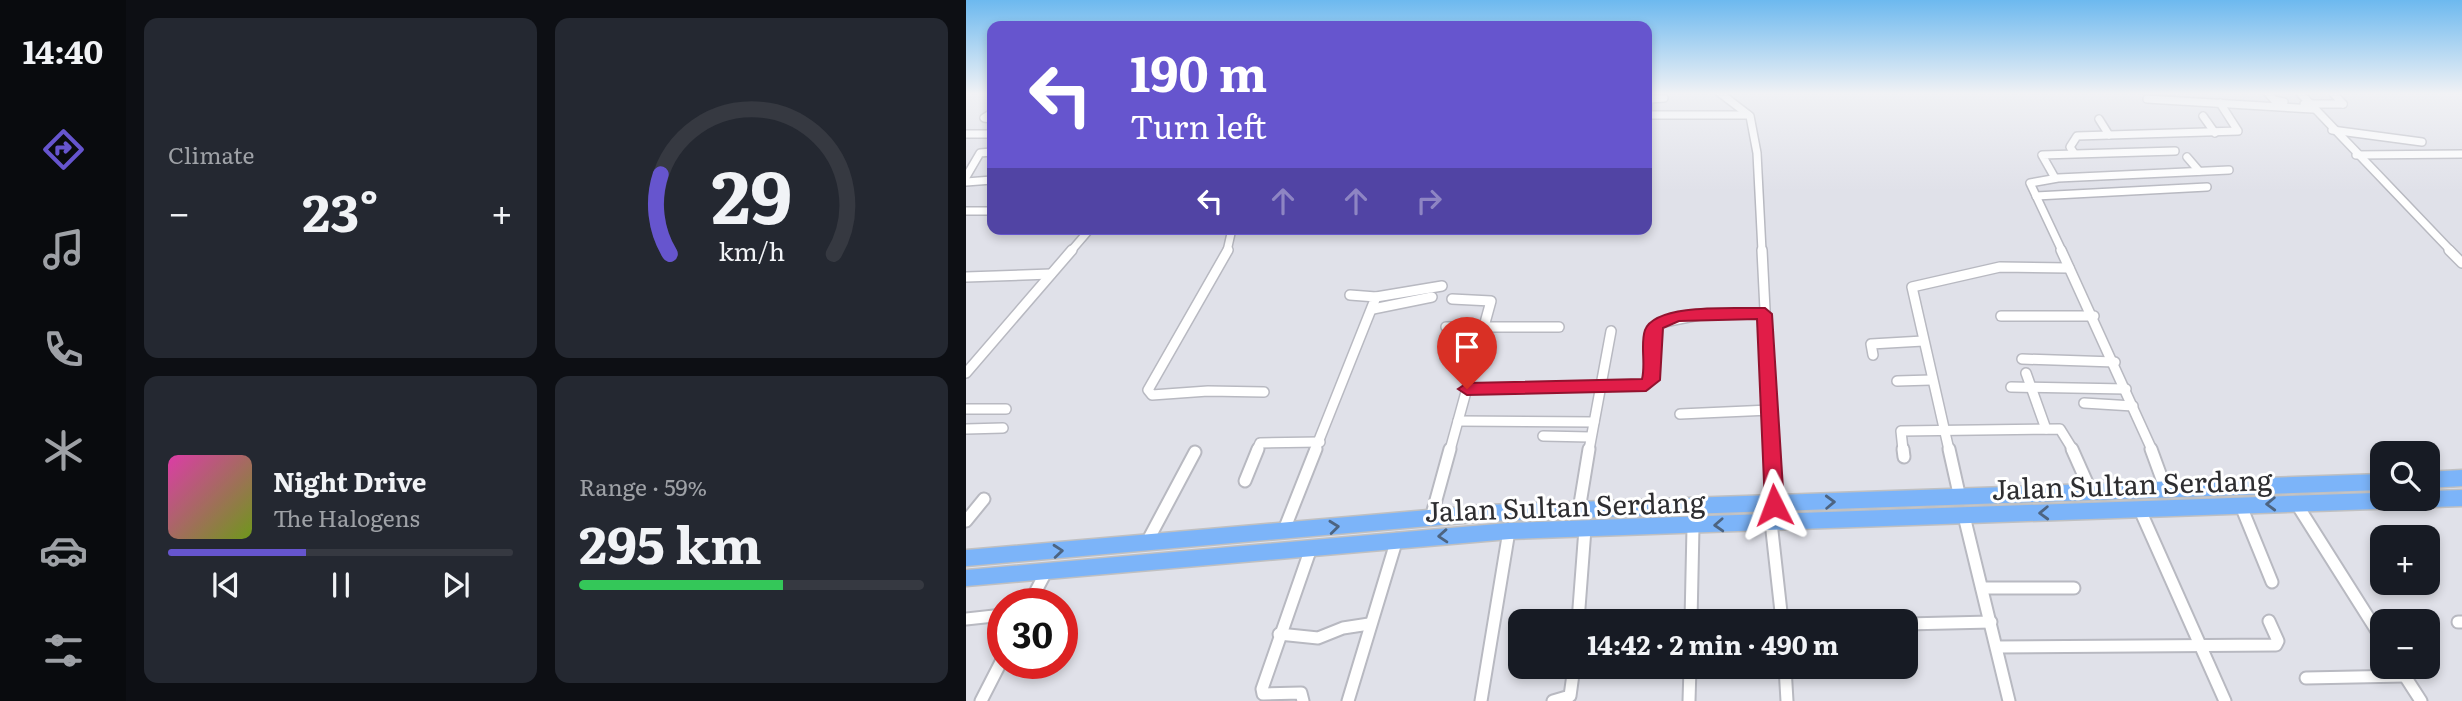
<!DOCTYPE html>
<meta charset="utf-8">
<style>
:root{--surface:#171b24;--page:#242831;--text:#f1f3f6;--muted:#9ea1a6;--line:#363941;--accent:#6655ce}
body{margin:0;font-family:Literata,serif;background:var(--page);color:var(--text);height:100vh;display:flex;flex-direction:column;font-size:26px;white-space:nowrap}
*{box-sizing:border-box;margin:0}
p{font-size:23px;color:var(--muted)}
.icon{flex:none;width:38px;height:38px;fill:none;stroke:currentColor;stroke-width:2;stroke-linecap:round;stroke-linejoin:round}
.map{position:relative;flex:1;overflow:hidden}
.sheet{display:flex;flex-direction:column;gap:18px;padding:18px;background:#0d0f14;width:840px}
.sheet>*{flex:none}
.guide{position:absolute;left:21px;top:21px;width:665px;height:214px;border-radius:14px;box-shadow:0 4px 10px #0003;background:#6655ce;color:#fff;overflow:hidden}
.fabs{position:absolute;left:1404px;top:441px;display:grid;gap:14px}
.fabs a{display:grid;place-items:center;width:70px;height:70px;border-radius:14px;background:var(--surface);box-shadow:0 4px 10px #0003;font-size:35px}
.speed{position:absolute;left:21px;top:588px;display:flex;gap:14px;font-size:35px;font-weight:700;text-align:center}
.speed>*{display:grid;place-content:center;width:91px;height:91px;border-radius:50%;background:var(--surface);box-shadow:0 4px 10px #0003;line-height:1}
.speed .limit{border:10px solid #d22;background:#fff;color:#111}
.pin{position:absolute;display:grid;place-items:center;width:60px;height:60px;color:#fff;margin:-72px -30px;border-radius:50% 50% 50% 0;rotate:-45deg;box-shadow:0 0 7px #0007}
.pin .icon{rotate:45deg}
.me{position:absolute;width:77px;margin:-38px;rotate:357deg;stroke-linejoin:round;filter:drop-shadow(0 0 5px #0008)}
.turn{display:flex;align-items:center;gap:24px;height:147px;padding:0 28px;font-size:32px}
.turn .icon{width:91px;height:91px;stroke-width:2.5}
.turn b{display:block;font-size:49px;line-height:60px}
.lanes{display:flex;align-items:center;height:66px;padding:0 28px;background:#0003;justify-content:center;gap:35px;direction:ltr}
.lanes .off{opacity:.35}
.big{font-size:52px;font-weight:700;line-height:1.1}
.sheet .widget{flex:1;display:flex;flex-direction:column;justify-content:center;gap:10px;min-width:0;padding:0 24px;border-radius:14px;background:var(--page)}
.sheet .dial{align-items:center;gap:0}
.dial svg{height:182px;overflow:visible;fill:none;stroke:var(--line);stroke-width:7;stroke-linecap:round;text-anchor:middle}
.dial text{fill:var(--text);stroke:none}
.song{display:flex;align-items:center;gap:21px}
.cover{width:84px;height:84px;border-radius:10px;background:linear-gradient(135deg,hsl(320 70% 55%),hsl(80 70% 35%))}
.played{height:7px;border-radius:4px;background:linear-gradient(90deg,var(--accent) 40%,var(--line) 40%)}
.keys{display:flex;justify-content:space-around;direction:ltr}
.heat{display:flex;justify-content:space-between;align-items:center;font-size:38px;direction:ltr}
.charge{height:10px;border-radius:5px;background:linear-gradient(90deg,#34c759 59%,var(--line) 0)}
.sheet .tiles{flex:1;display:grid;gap:18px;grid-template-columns:repeat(2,1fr)}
.trip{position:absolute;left:542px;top:609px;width:410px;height:70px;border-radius:14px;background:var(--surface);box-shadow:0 4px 10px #0003;font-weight:700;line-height:70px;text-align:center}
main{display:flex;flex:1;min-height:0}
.tab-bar{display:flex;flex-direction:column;width:126px;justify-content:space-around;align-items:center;background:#090b0e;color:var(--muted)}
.tab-bar .icon{width:49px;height:49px}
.tab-bar .on{color:var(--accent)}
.tab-bar b{font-size:32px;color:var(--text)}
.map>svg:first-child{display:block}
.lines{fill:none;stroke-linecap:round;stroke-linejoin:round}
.minor-far2-casing{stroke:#b8b9c1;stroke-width:10}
.minor-far1-casing{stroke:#b8b9c1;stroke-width:12}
.minor-casing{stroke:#b8b9c1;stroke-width:15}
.highway-casing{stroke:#c0c0c1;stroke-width:19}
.minor-far2{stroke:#fff;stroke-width:7}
.minor-far1{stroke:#fff;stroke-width:9}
.minor{stroke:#fff;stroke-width:11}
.highway{stroke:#7cb4f9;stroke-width:16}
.oneway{stroke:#4d6481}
.route{fill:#e11d48;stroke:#92132f;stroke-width:2}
.labels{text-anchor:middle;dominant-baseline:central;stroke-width:6;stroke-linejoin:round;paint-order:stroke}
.near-street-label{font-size:28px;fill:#2e2e31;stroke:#fff}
</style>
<main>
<nav class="tab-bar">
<b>14:40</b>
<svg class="icon on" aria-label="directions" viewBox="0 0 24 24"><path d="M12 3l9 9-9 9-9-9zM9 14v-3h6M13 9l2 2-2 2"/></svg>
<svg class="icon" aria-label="music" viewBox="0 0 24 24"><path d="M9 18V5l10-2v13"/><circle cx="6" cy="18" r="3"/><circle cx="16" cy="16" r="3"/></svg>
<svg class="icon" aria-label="phone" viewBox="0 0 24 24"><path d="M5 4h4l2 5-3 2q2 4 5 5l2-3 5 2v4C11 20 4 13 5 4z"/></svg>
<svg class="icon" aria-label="climate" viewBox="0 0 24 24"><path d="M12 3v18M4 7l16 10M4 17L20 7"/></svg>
<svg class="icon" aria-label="car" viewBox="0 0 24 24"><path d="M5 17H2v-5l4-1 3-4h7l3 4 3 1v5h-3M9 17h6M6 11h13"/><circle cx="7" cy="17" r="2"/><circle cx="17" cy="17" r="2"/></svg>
<svg class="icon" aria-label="filters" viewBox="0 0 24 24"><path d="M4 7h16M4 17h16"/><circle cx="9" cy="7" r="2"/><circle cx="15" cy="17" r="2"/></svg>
</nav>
<section class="sheet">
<div class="tiles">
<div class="widget"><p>Climate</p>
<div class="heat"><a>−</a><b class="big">23°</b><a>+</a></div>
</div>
<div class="widget dial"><svg viewBox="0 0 100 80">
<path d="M14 69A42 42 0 1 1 86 69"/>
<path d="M14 69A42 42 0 0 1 10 34" stroke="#6655ce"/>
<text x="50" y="56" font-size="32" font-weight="700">29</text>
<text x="50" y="72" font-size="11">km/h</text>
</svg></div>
<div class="widget">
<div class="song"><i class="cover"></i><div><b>Night Drive</b><p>The Halogens</p></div></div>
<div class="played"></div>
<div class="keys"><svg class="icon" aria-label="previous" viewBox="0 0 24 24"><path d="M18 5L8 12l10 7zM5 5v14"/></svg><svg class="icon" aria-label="pause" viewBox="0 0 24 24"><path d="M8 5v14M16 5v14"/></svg><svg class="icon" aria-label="next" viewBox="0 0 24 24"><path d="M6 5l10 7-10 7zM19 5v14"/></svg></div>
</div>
<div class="widget"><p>Range · 59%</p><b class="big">295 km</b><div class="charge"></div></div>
</div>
</section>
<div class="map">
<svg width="1496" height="701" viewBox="0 0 1496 701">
<rect width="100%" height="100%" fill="#e0e1e9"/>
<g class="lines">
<!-- minor-far2 casing -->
<g class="minor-far2-casing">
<g id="minor-far2">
<path d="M 754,93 L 784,116 L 791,153 L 796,251"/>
<path d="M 1302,93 L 1308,100 L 1318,102"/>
<path d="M 1334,93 L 1485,251"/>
<path d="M 1367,93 L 1377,104"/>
<path d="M 1181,99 L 1347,109"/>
<path d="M 1338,104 L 1377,104"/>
<path d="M 26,113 L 18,118 L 26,119"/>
<path d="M 681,115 L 782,115"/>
<path d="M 681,115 L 683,99 L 698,98"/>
<path d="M 1237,116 L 1249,133"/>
<path d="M 1133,119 L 1143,135"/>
<path d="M 1366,130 L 1456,142"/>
<path d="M 0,134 L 26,134"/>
<path d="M 1108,153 L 1104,147 L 1111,136 L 1272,131 L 1254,103"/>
<path d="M 1390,155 L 1496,154"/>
<path d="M 1221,157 L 1233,171"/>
<path d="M 0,177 L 14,153 L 26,152"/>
<path d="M 1089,178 L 1076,155 L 1209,151"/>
<path d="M 0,182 L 26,180"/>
<path d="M 1070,196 L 1241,187"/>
<path d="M 0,211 L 26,211"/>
<path d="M 105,251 L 124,229"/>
<path d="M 261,251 L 266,229"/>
<path d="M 1096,251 L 1064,183 L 1092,178 L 1263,170"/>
</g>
</g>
<!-- minor-far1 casing -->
<g class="minor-far1-casing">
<g id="minor-far1">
<path d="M 262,250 L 182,390 L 186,395 L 242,391 L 298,392"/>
<path d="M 796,250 L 806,450"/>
<path d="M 1095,250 L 1186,450"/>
<path d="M 1483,250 L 1496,263"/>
<path d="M 0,277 L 85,274"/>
<path d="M 410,297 L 476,286"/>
<path d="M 407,309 L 466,297"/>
<path d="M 1035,316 L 1128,316"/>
<path d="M 480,327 L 593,327"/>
<path d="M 907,355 L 905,344 L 957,341"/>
<path d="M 479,358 L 508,358"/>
<path d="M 1056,359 L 1149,362"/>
<path d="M 0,373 L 106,250"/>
<path d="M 1060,373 L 1080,429"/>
<path d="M 931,381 L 965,380"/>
<path d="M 1045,387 L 1160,389"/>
<path d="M 501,389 L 680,385 L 685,380 L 686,336 L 693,323 L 738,314 L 799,314"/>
<path d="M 1118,403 L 1167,406"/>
<path d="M 0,409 L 40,409"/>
<path d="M 714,414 L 804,410"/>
<path d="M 492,421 L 628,422"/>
<path d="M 0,429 L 37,428"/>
<path d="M 577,436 L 624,437"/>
<path d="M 291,450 L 294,443 L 354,442"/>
<path d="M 349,450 L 410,297 L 384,295"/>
<path d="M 484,450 L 525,301 L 486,299"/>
<path d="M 623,450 L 645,331"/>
<path d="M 937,450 L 935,431 L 1094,429 L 1107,450"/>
<path d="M 983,450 L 946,287 L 1034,267 L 1103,268"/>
</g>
</g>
<!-- minor casing -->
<g class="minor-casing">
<g id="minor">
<path d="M 806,449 L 809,505"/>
<path d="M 937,449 L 938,457"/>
<path d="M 983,449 L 994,498"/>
<path d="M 1106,449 L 1126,494"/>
<path d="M 1185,449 L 1200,490"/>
<path d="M 279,481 L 292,449"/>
<path d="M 1330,503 L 1416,639"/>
<path d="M 1275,506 L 1306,582"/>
<path d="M 613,510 L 623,449"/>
<path d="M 1174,510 L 1259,701"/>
<path d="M 998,516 L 1043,701"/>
<path d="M 465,518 L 484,449"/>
<path d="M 0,521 L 18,499"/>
<path d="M 805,522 L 816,621"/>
<path d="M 318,530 L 350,449"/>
<path d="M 181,542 L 229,452"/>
<path d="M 1016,588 L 1108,588"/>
<path d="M 63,604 L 80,572"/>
<path d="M 0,619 L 37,615"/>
<path d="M 612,621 L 619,529"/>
<path d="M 725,621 L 727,527"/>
<path d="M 1492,622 L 1496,622"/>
<path d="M 940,624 L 1025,622"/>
<path d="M 313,634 L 352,638 L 377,628 L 403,624"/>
<path d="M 1031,647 L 1310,645 L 1312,641 L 1303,621"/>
<path d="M 819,667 L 821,701"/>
<path d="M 1433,667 L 1455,701"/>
<path d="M 659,671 L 724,671"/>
<path d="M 1340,678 L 1439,676"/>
<path d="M 15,701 L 37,658"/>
<path d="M 337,701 L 335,693 L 297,694 L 296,689 L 345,548"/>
<path d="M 382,701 L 431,539"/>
<path d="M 515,701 L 543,531"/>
<path d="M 587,701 L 604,696 L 608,667"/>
<path d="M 723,701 L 724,668"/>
</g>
</g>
<!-- highway casing -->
<g class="highway-casing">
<g id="highway">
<path d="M 1461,480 L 1496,478"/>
<path d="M 0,558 L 520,513 L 1416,482"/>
<path d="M 0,578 L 543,531 L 1496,498"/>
</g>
</g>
<!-- minor-far2 -->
<use href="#minor-far2" class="minor-far2"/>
<!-- minor-far1 -->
<use href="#minor-far1" class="minor-far1"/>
<!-- minor -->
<use href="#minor" class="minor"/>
<!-- highway -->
<use href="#highway" class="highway"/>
</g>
<!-- one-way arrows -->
<defs><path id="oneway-chevron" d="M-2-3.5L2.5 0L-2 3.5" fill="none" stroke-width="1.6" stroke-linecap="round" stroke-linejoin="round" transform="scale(1.75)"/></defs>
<g class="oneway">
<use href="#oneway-chevron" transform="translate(864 502) rotate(-2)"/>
<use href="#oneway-chevron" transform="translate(1305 504) rotate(178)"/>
<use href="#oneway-chevron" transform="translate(1078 513) rotate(178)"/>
<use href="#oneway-chevron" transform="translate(753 525) rotate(177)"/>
<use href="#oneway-chevron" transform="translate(368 527) rotate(-6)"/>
<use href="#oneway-chevron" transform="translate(477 536) rotate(176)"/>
<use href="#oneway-chevron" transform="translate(92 551) rotate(-5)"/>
</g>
<!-- sky -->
<linearGradient id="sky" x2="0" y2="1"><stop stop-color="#6db9ef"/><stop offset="0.49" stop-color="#f1f2f5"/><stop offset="1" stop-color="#f1f2f5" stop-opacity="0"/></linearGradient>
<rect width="1496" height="191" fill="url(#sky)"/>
<!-- route -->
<path class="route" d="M 799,308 L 806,314 L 818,505 L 815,510 L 802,510 L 799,505 L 791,319 L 713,321 L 697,328 L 694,380 L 680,391 L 501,395 L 492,389 L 501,383 L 676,379 C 680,364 674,344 679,330 C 690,302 773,309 799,308 Z"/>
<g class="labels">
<!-- near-street labels -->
<g class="near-street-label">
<text transform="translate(1166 483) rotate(-2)">Jalan Sultan Serdang</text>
<text transform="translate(599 505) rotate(-2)">Jalan Sultan Serdang</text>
</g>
</g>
</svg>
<div class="fabs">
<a><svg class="icon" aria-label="search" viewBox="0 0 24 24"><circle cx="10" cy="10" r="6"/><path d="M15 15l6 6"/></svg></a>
<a>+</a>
<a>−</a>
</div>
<div class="speed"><div class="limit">30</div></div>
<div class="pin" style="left:501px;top:389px;background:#d93025"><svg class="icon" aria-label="arrive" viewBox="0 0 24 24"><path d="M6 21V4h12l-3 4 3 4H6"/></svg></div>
<svg class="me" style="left:808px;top:505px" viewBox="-20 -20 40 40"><path d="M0-17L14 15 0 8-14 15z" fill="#e11d48" stroke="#fff" stroke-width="4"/></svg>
<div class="trip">14:42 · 2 min · 490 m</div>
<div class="guide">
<div class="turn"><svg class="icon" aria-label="left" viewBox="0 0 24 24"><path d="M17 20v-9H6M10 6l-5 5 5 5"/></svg><div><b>190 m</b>Turn left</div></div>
<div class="lanes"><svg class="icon" aria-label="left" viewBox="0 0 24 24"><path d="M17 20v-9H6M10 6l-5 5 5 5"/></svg><svg class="icon off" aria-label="ahead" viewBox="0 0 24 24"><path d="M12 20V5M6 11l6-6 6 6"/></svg><svg class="icon off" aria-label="ahead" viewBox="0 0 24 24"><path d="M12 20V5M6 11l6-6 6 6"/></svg><svg class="icon off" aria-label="right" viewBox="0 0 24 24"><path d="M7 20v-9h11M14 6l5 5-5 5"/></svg></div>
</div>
</div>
</main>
